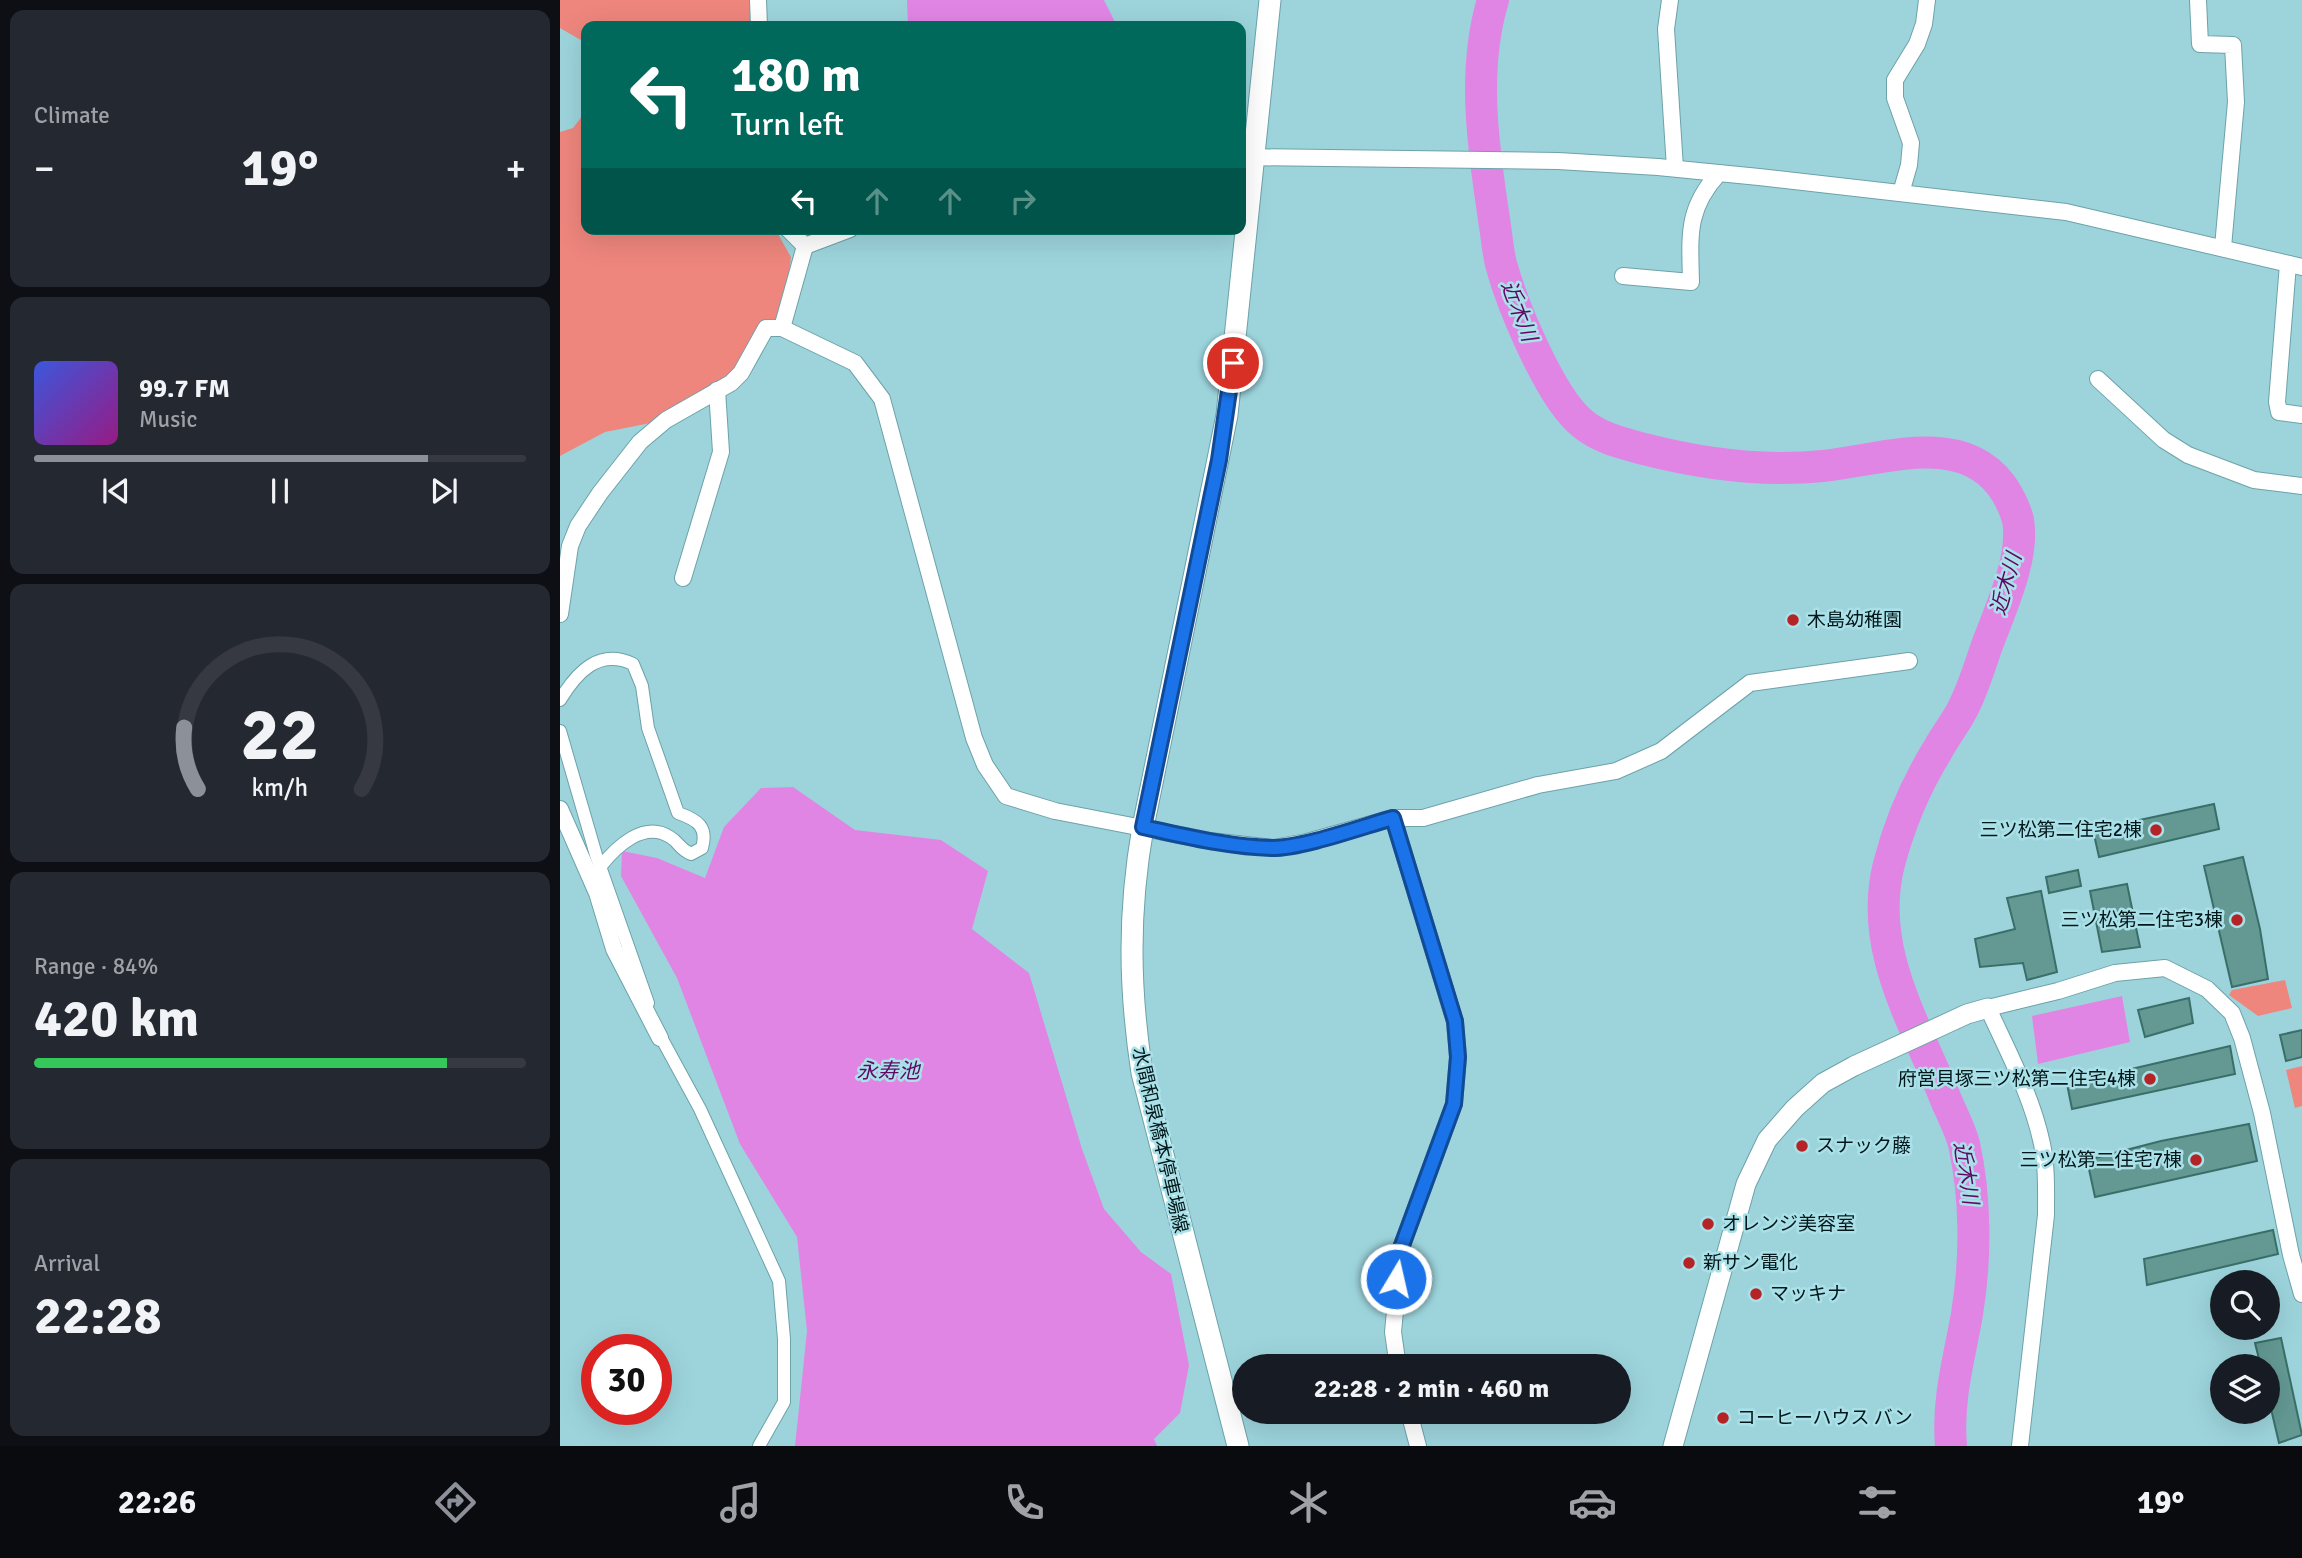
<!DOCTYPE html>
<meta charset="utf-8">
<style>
:root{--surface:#171b24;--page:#242831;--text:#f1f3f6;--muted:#9ea1a6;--line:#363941;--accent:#8c9099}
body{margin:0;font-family:Signika,"Noto Sans JP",sans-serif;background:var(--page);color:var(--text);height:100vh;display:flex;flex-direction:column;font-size:26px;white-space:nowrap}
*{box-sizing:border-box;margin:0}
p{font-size:23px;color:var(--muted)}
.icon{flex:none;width:38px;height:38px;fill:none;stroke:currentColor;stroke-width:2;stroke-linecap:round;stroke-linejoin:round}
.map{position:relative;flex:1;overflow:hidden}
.panel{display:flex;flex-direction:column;gap:10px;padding:10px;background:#0d0f14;width:560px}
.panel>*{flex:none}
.top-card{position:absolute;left:21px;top:21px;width:665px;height:214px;border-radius:14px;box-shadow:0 7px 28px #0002;background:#00695c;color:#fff;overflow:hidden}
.controls{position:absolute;left:1650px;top:1270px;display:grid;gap:14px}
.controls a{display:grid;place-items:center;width:70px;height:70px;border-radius:50%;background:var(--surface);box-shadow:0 7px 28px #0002;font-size:35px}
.speed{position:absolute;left:21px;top:1334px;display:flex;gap:14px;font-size:35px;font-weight:700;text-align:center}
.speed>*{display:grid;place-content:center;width:91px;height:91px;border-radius:50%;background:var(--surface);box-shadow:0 7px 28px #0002;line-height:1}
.speed .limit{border:10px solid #d22;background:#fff;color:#111}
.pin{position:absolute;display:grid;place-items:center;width:60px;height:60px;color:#fff;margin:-30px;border:4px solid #fff;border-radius:50%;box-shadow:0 2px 7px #0007}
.me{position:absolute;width:77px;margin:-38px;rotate:9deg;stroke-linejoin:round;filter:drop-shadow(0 0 5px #0008)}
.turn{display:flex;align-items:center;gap:24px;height:147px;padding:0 35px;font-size:32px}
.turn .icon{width:91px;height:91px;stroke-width:2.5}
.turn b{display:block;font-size:49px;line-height:60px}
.lanes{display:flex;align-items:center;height:66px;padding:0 35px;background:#0003;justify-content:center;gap:35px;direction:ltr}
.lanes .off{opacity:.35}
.big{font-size:52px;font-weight:700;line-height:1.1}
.panel .card{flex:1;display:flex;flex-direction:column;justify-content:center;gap:10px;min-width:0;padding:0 24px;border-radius:14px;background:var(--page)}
.panel .dial{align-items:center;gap:0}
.dial svg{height:182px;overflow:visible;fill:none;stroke:var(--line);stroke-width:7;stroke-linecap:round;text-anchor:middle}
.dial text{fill:var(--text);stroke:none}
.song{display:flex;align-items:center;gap:21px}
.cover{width:84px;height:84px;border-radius:10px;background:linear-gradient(135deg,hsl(230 70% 55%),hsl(310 70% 35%))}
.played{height:7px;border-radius:4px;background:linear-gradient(90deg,var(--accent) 80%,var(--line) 80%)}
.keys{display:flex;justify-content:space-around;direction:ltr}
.heat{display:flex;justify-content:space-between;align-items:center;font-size:38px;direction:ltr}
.charge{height:10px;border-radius:5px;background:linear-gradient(90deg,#34c759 84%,var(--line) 0)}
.trip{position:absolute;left:672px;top:1354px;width:399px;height:70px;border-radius:35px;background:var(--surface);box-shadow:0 7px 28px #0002;font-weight:700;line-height:70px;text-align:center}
.dock{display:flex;height:112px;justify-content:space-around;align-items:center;background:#090b0e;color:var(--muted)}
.dock .icon{width:49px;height:49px}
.dock .active{color:var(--accent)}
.dock b{font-size:32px;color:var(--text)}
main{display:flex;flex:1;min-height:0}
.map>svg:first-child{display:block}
.green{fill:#ee867d}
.water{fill:#e185e4}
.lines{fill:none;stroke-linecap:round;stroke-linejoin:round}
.river{stroke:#e185e4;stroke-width:32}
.building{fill:#649993;stroke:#3a6f69;stroke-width:2}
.pedestrian-casing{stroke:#6ca2a9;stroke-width:14}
.minor-casing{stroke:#6ca2a9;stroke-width:18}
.tertiary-casing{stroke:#6ca2a9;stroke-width:21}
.secondary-casing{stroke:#6ca2a9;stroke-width:23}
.pedestrian{stroke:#fff;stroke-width:12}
.minor{stroke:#fff;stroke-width:16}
.tertiary{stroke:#fff;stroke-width:19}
.secondary{stroke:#fff;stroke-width:21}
.route-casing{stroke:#114b97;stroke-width:18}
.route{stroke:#1a73e8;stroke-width:12}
.poi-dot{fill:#b42426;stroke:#aae1e9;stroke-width:2.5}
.labels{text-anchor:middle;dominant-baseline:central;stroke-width:5;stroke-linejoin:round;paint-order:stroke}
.poi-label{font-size:19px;fill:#02171a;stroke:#aae1e9;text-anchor:start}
.street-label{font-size:19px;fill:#02171a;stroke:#aae1e9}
.water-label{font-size:21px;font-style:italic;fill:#600864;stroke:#aae1e9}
</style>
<main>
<section class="panel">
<div class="card"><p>Climate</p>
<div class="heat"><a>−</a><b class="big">19°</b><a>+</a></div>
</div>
<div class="card">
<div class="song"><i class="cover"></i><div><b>99.7 FM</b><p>Music</p></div></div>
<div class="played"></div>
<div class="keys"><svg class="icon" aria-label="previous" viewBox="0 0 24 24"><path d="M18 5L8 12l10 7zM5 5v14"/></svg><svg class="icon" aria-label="pause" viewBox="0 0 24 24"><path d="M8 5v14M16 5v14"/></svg><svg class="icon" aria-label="next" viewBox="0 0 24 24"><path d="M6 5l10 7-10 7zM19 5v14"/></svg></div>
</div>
<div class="card dial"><svg viewBox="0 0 100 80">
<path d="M14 69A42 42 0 1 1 86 69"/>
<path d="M14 69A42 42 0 0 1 8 42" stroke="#8c9099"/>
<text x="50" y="56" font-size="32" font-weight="700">22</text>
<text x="50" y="72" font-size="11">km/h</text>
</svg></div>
<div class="card"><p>Range · 84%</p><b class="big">420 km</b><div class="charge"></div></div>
<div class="card"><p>Arrival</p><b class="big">22:28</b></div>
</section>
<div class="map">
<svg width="1742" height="1446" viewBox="0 0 1742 1446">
<rect width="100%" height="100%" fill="#9dd4dc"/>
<!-- green -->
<g class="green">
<path d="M 0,0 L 190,0 L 190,26 L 26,26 L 26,43 L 0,28 Z"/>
<path d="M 26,111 L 26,229 L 215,229 L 231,257 L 222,328 L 206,328 L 171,383 L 106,420 L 45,432 L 0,456 L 0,132 L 13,128 Z"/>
<path d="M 1725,980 L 1732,1008 L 1698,1016 L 1669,995 L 1672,990 Z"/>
<path d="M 1742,1066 L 1742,1106 L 1735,1108 L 1726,1070 Z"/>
</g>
<!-- water -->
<g class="water">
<path d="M 347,0 L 544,0 L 557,26 L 348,26 Z"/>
<path d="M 233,787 L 295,830 L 381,840 L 428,871 L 412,929 L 469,973 L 522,1149 L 544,1209 L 581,1252 L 611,1274 L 629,1365 L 620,1413 L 594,1439 L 597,1446 L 235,1446 L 247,1331 L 237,1237 L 180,1144 L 117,978 L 61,876 L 62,851 L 97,858 L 145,878 L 164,827 L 201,788 Z"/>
<path d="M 1562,996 L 1570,1042 L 1478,1064 L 1472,1016 Z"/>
</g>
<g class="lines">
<!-- river -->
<path class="river" d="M 933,0 C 911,73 924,152 935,226 C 937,239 938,252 941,264 C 952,304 990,398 1023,424 C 1040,438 1062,443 1084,449 C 1142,464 1202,472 1263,466 C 1323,460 1408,427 1447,494 C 1451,501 1456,512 1458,520 C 1465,559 1439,612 1426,648 C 1420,666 1414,685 1406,702 C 1399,719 1386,734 1377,751 C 1356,785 1339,826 1329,864 C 1307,949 1356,1024 1386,1100 C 1392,1114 1400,1129 1404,1144 C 1416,1198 1416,1259 1407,1314 C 1399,1360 1387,1399 1391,1446"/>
</g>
<!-- building -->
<g class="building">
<path d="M 1654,804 L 1659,829 L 1539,857 L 1533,830 Z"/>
<path d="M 1683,857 L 1700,929 L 1708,979 L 1672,987 L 1644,866 Z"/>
<path d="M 1518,870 L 1521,886 L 1489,893 L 1486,877 Z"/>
<path d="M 1567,884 L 1580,947 L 1542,952 L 1530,891 Z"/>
<path d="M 1481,891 L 1497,972 L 1467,980 L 1463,963 L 1420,967 L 1415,939 L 1455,929 L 1447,898 Z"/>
<path d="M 1629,998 L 1633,1023 L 1585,1037 L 1578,1010 Z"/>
<path d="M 1742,1030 L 1742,1057 L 1726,1061 L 1720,1035 Z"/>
<path d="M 1670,1046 L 1675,1074 L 1512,1109 L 1507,1084 Z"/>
<path d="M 1689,1124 L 1697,1161 L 1535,1197 L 1527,1160 L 1601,1141 Z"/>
<path d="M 1713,1230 L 1718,1254 L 1587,1285 L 1584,1259 Z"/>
<path d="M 1721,1338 L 1742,1435 L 1719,1443 L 1708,1396 L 1708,1367 L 1701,1367 L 1695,1343 Z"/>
</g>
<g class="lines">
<!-- pedestrian casing -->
<g class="pedestrian-casing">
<g id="pedestrian">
<path d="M 0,700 C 17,672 39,648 73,664 L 82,686 L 88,728 L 118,813 C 138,820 148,827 142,848 L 131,854 C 119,849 119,842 110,837 C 84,820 56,847 41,866"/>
<path d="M 0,731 L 36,855 L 88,1003"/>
<path d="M 97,1030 L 140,1109 L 219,1281 L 224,1339 L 224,1402 L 199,1446"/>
</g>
</g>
<!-- minor casing -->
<g class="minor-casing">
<g id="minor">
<path d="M 198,0 L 199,26"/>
<path d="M 1110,0 L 1106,29 L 1115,168"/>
<path d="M 1638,0 L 1640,44 L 1673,45 L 1676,102 L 1663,247"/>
<path d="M 681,157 L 998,161 L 1098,167 L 1199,177 L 1506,212 L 1742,267"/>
<path d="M 1341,193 L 1349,165 L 1351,143 L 1335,98 L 1335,80 L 1357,44 L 1364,24 L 1367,0"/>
<path d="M 228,229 L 245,246"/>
<path d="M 245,246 L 290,229"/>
<path d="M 1728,264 L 1717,402 L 1719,412 L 1742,415"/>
<path d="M 1063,276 L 1131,282 C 1130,236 1126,209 1159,173"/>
<path d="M 222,328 L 245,246"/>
<path d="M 1538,379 L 1604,440 L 1628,455 L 1694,480 L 1742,486"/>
<path d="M 123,578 L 161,452 L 157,390"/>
<path d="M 0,614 L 10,546 L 18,526 L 40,493 L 80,442 L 106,420 L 171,383 L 181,373 L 206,328 L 222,328 L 295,363 L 322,399 L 414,738 L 425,765 L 446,796 L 495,811 L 650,841 L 713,848 L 747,842 L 833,818 L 863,818 L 978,785 L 1056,771 L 1101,751 L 1190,683 L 1349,661"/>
<path d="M 0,809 L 37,893 L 54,949 L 100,1038"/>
<path d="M 833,818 L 895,1022 L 898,1057 L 894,1104 L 841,1248 L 833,1332 L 838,1367"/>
<path d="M 849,1412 L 858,1446"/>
<path d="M 1460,1446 L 1486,1215 C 1486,1191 1487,1167 1482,1144 C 1472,1096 1448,1052 1428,1008 L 1498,991 L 1555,973 L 1605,968 L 1647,989 L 1672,1013 L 1682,1038 L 1702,1113 L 1731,1255 L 1742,1294"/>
</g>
</g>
<!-- tertiary casing -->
<g class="tertiary-casing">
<path id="tertiary" d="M 1113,1446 L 1186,1184 L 1207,1140 L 1235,1108 L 1263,1083 L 1294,1066 L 1407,1014 L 1428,1008"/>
</g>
<!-- secondary casing -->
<g class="secondary-casing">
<path id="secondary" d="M 678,1446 L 582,1073 C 569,988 568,912 583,827 L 667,415 L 710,0"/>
</g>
<!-- pedestrian -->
<use href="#pedestrian" class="pedestrian"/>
<!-- minor -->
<use href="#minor" class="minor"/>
<!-- tertiary -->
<use href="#tertiary" class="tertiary"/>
<!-- secondary -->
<use href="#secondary" class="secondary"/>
</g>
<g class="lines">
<!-- route casing -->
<g class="route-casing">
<path id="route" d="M 673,363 L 659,460 L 583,827 C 625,836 668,847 712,848 C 743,848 801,827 833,818 L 895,1021 L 898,1057 L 894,1104 L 841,1248 L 836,1279"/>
</g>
<!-- route -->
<use href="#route" class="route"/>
</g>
<!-- markers -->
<g class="poi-dot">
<circle cx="1233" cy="620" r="7"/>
<circle cx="1596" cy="830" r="7"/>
<circle cx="1677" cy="920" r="7"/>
<circle cx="1590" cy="1079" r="7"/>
<circle cx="1242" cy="1146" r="7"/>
<circle cx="1636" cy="1160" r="7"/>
<circle cx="1148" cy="1224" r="7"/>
<circle cx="1129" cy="1263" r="7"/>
<circle cx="1196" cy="1294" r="7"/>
<circle cx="1163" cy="1418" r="7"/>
</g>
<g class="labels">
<!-- poi labels -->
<g class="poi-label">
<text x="1247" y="620">木島幼稚園</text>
<text x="1582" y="830" text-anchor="end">三ツ松第二住宅2棟</text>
<text x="1663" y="920" text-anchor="end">三ツ松第二住宅3棟</text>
<text x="1576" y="1079" text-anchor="end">府営貝塚三ツ松第二住宅4棟</text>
<text x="1256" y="1146">スナック藤</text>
<text x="1622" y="1160" text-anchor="end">三ツ松第二住宅7棟</text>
<text x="1162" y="1224">オレンジ美容室</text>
<text x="1143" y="1263">新サン電化</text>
<text x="1210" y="1294">マッキナ</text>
<text x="1177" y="1418">コーヒーハウス バン</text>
</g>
<!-- street labels -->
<g class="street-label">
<text transform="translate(600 1140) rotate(77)">水間和泉橋本停車場線</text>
</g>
<!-- water labels -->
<g class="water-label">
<text transform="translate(959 311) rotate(69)">近木川</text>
<text transform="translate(1446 584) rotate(-74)">近木川</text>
<text x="328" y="1071">永寿池</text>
<text transform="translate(1406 1173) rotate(81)">近木川</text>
</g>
</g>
</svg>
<div class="controls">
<a><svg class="icon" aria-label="search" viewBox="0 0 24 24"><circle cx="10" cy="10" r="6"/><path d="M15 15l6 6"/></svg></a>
<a><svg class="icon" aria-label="layers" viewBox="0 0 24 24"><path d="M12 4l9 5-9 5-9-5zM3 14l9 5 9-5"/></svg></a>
</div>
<div class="speed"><div class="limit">30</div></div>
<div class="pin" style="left:673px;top:363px;background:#d93025"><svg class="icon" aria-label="arrive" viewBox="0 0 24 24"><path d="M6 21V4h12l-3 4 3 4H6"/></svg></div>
<svg class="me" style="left:836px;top:1279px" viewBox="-20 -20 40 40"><circle r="17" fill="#1a73e8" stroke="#fff" stroke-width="3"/><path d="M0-11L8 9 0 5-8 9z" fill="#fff"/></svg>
<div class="trip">22:28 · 2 min · 460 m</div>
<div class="top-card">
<div class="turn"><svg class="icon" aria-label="left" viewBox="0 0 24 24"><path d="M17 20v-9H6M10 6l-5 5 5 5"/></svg><div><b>180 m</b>Turn left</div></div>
<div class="lanes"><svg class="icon" aria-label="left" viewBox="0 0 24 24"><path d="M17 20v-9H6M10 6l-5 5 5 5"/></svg><svg class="icon off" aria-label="ahead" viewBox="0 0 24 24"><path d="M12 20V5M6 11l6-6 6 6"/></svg><svg class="icon off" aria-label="ahead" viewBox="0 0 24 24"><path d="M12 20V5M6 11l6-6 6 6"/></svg><svg class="icon off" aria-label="right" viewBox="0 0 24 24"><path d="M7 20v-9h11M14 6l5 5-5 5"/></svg></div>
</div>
</div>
</main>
<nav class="dock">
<b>22:26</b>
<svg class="icon active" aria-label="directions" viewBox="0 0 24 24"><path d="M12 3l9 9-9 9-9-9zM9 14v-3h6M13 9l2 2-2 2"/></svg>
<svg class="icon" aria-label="music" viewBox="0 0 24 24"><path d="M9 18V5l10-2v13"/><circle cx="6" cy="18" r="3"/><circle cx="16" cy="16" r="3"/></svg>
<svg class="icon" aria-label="phone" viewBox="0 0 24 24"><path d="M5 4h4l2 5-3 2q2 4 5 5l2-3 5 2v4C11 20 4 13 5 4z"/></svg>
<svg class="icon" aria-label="climate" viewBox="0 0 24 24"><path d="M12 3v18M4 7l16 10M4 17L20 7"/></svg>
<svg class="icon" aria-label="car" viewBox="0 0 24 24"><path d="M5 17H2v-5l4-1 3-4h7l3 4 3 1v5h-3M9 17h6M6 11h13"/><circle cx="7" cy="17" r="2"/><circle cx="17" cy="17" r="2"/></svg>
<svg class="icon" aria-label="filters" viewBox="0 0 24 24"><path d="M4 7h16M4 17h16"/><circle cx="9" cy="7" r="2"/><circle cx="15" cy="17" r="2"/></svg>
<b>19°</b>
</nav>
